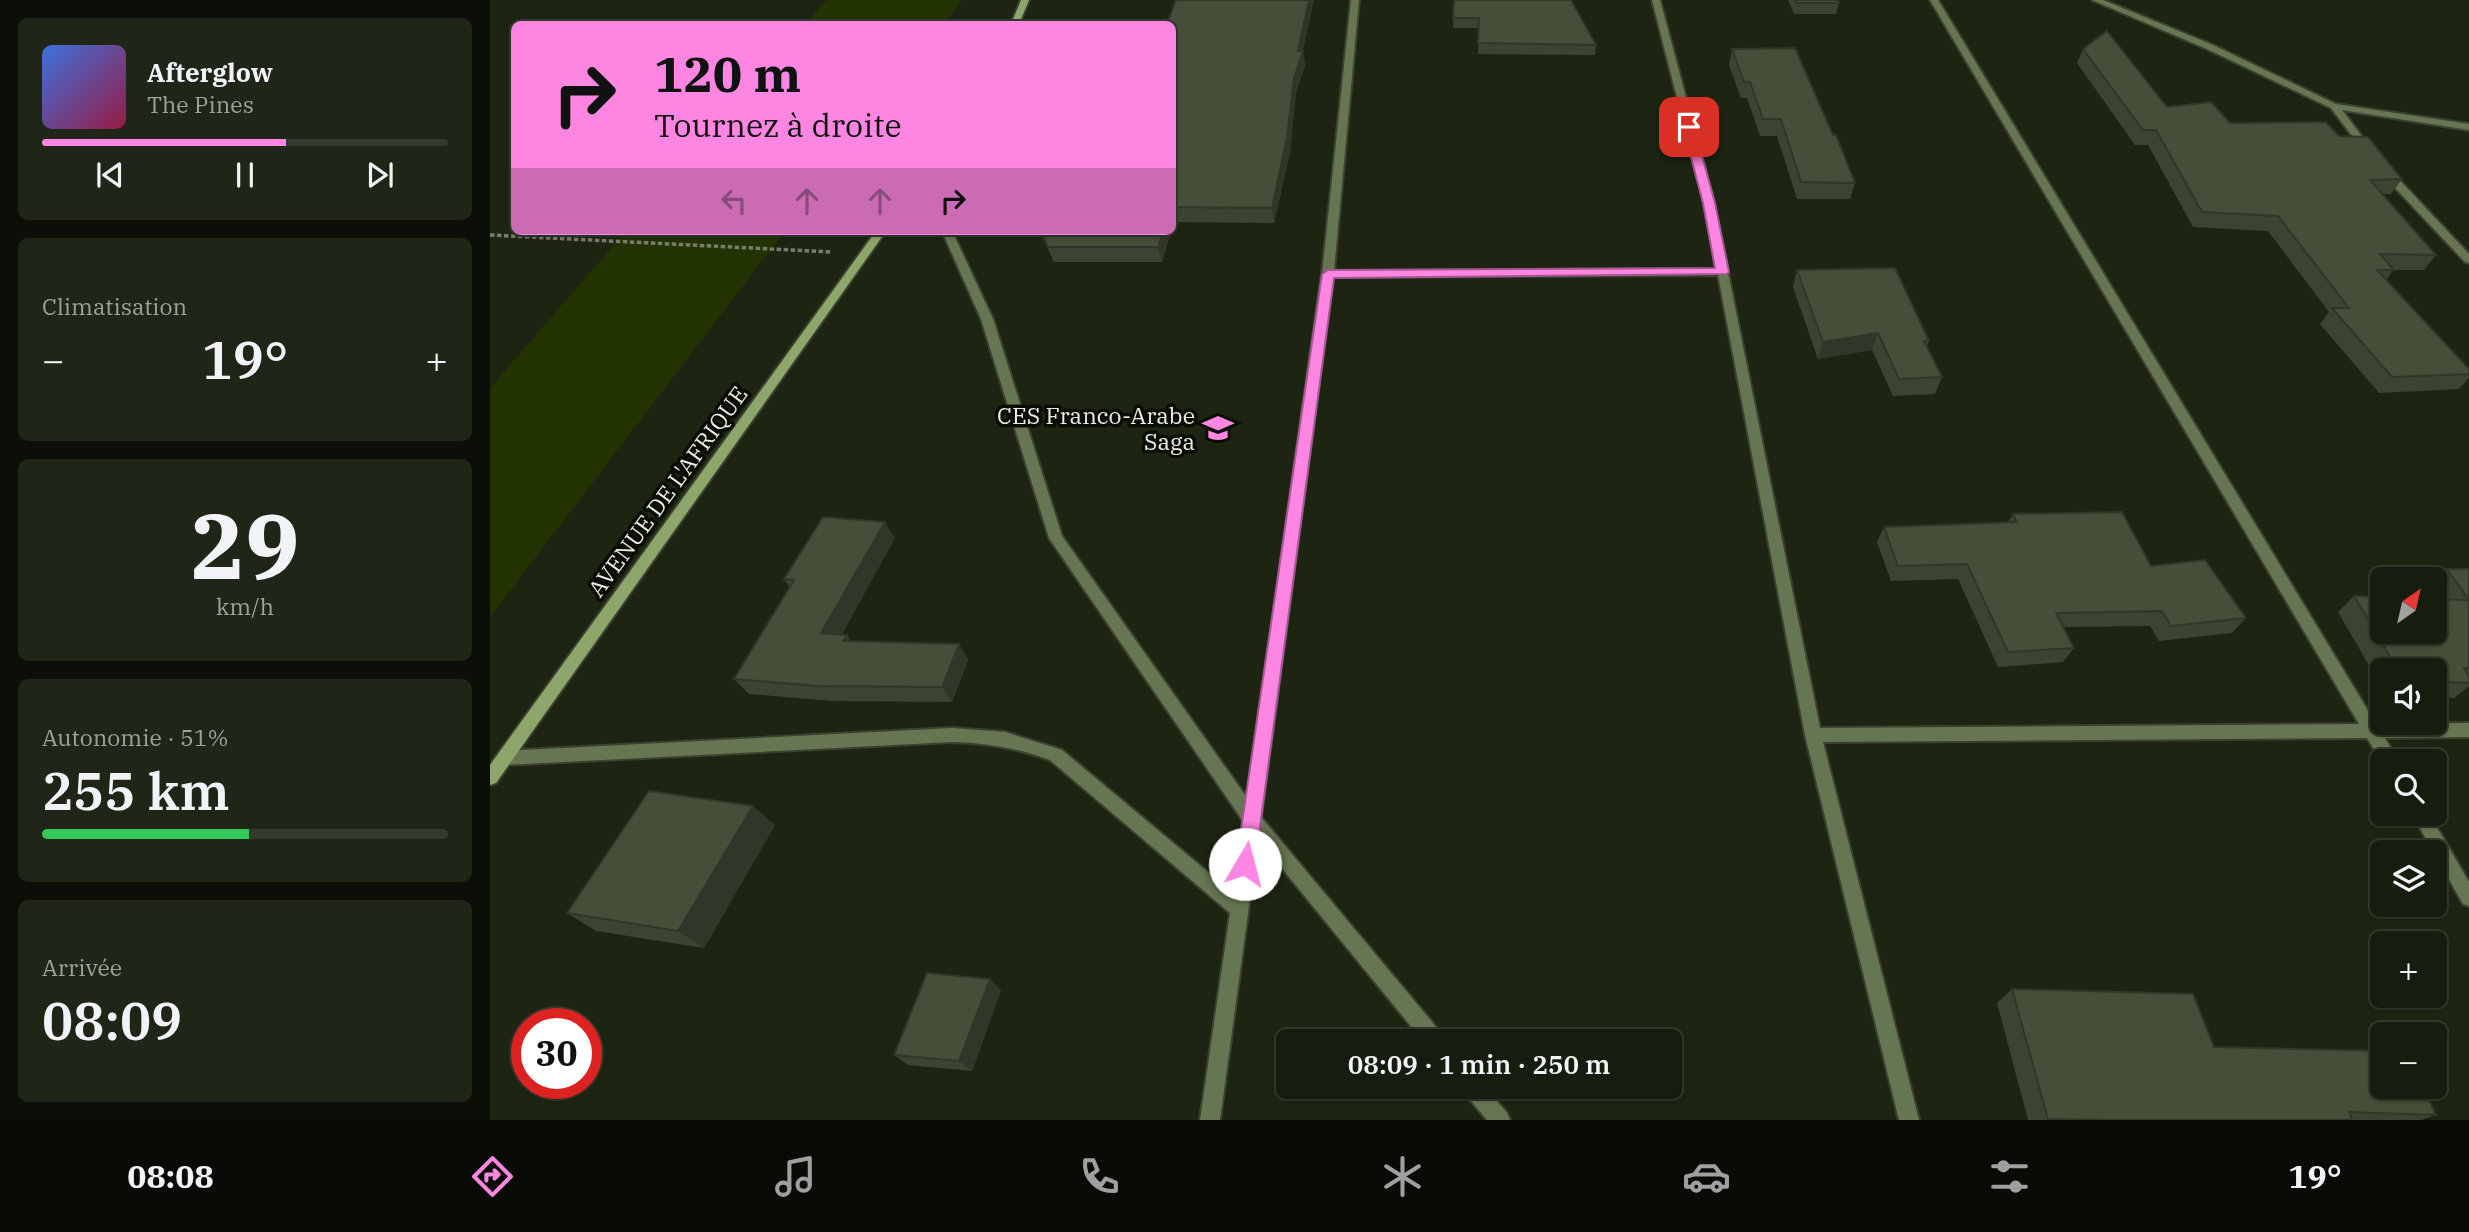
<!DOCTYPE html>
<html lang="fr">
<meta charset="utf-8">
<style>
:root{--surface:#161c0e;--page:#1f2517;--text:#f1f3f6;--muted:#9ea19e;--line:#353a2e;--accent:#fd86e2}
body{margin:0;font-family:"IBM Plex Serif",serif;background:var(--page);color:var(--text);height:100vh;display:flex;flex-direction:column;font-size:26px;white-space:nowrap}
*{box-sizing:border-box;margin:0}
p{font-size:23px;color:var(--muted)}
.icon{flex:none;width:38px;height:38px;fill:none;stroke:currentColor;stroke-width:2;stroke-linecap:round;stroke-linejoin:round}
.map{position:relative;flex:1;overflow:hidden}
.panel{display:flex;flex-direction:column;gap:18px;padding:18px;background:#0c0f08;width:490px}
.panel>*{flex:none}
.guide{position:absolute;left:21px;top:21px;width:665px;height:214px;border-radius:10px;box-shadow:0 2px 5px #0004,0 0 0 2px var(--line);background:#fd86e2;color:#111;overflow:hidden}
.needle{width:46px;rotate:34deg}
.controls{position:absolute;left:1880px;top:567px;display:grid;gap:14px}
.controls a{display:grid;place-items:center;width:77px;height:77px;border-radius:10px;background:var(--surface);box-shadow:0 2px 5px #0004,0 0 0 2px var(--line);font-size:35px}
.speed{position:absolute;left:21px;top:1008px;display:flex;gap:14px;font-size:35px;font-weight:700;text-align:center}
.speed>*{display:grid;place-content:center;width:91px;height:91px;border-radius:50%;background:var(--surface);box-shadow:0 2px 5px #0004,0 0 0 2px var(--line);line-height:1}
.speed .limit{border:10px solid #d22;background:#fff;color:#111}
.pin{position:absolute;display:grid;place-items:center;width:60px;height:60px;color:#fff;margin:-30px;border-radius:14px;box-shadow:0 4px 10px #0006}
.me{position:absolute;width:77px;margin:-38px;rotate:8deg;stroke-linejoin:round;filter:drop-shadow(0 0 5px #0008)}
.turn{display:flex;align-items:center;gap:24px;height:147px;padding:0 28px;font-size:32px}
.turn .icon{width:91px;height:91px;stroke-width:2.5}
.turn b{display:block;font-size:49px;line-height:60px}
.lanes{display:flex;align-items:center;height:66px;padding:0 28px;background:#0003;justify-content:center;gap:35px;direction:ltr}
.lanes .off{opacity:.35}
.big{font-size:52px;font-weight:600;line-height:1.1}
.panel .tile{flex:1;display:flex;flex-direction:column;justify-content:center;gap:10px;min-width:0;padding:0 24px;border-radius:10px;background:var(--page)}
.panel .dial{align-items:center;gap:0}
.dial b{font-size:91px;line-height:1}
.song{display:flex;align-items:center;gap:21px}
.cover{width:84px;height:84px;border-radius:10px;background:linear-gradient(135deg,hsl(220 70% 55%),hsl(340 70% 35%))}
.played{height:7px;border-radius:4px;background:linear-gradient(90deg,var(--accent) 60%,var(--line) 60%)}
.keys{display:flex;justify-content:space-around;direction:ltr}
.heat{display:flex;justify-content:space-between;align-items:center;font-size:38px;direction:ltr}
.charge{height:10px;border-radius:5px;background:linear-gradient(90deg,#34c759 51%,var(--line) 0)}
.trip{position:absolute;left:786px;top:1029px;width:406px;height:70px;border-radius:10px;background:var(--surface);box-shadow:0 2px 5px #0004,0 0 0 2px var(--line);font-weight:600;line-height:70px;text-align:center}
.menu{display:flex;height:112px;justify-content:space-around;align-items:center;background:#090b06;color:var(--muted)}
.menu .icon{width:49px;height:49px}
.menu .selected{color:var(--accent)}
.menu b{font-size:32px;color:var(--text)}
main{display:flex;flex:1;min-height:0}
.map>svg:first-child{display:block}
.green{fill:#223200}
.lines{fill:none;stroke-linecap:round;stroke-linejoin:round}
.street-casing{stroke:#3a412f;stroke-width:4}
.secondary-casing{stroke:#3a412f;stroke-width:4}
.path{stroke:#777e6d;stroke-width:3.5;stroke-dasharray:4.5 2.5;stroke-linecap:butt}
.street{fill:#677652;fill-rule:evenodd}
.secondary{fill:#8ea66c;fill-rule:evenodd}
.wall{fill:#3c4331}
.shaded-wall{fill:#313728}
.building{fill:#464e39;stroke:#313728;stroke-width:2}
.route{fill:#fd86e2;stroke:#a45793;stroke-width:2}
.labels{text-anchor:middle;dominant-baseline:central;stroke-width:7;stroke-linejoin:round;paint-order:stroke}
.poi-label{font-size:23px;fill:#e9efe2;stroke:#090d05;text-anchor:end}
.street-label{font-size:23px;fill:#e9efe2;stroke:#090d05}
</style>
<main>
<section class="panel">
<div class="tile">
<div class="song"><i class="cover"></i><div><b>Afterglow</b><p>The Pines</p></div></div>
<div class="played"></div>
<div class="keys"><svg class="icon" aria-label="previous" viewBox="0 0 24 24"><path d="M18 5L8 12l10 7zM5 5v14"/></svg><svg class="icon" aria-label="pause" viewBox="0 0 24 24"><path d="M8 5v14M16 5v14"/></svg><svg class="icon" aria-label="next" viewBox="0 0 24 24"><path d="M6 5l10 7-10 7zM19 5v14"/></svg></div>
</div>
<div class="tile"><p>Climatisation</p>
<div class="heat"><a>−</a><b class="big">19°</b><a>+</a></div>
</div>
<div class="tile dial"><b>29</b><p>km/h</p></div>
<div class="tile"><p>Autonomie · 51%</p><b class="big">255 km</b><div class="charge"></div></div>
<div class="tile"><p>Arrivée</p><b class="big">08:09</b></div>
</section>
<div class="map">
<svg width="1979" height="1120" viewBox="0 0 1979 1120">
<rect width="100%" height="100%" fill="#1d2512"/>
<!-- green -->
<g class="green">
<path d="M 337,0 L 472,0 L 454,24 L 315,24 Z"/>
<path d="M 136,231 L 295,231 L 0,617 L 0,388 Z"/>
</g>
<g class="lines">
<!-- street casing -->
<g class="street-casing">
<g id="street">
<path d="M 861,0 L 869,0 L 844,271 L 1226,269 L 1214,203 L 1162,0 L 1170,0 L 1224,203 L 1330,728 L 1869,724 L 1440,0 L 1448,0 L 1886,724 L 1979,723 L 1979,737 L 1895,738 L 1908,761 L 1892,762 L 1877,738 L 1333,742 L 1429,1120 L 1409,1120 L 1315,735 L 1228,275 L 843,277 L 771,817 L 952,1034 L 954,1041 L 933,1041 L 768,839 L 730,1120 L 710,1120 L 740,913 L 560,760 C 528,748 496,743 462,742 L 15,765 L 9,763 L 7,758 L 9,753 L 15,751 L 462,728 L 515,732 L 572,750 L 743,893 L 753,821 L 559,538 L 491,319 L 452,231 L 462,231 L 503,319 L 572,536 L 757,798 L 832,274 Z"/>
<path d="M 1602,0 L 1613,0 L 1723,45 L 1846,104 L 1979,124 L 1979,130 L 1852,110 L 1883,151 L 1875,153 L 1841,108 L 1717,49 Z"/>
<path d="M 1896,169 L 1900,170 L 1979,254 L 1979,263 L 1975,262 L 1892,174 L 1892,170 Z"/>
<path d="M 1922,814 L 1939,814 L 1979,882 L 1979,906 L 1973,904 Z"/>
<path d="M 972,1087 L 995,1087 L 1017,1113 L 1020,1120 L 997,1120 L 975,1094 Z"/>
</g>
</g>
<!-- secondary casing -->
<g class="secondary-casing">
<g id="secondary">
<path d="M 531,0 L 539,0 L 529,24 L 521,24 Z"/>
<path d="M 386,231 L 396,231 L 6,783 L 0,785 L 0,765 Z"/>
</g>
</g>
<!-- path -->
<path class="path" d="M 0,235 L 342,252"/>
<!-- street -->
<use href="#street" class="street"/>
<!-- secondary -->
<use href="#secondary" class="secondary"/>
</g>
<!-- wall -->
<g class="wall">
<path d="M 964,0 L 1106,45 L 1105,55 L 988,54 L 989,28 L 963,28 Z"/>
<path d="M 1298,0 L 1348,0 L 1349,3 L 1346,14 L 1304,14 Z"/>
<path d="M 682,24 L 813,51 L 815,66 L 806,92 L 800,152 L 784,223 L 684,222 L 682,226 Z"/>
<path d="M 1242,49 L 1365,183 L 1360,199 L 1307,199 L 1287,136 L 1270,136 L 1257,98 L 1251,98 L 1239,65 Z"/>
<path d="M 1593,49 L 1677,107 L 1740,123 L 1849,136 L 1912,179 L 1901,194 L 1893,194 L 1946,255 L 1934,270 L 1903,270 L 1896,280 L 1979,369 L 1979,378 L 1969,389 L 1889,393 L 1830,324 L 1839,312 L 1778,231 L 1703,227 L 1658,145 L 1645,145 L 1587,63 Z"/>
<path d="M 550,231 L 681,231 L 672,262 L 564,262 Z"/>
<path d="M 1307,270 L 1439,341 L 1437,346 L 1452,377 L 1445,394 L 1403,396 L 1382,350 L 1328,359 L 1303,287 Z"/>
<path d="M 1523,514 L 1661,566 L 1756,618 L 1742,633 L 1669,641 L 1660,626 L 1574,627 L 1584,648 L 1573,662 L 1508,667 L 1468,579 L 1401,581 L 1387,542 L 1394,527 L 1518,522 Z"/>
<path d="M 405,538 L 351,635 L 357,635 L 361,641 L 469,644 L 478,660 L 462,702 L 342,701 L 259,694 L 244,679 L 300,587 L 294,579 Z"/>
<path d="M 1957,569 L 1979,569 L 1979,686 L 1964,698 L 1944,697 L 1944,670 L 1892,670 L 1892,688 L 1848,612 L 1864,596 L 1949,599 L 1944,592 L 1944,581 Z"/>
<path d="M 285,825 L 214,948 L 106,931 L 77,913 Z"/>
<path d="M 1522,989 L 1724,1047 L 1946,1115 L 1931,1120 L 1538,1120 L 1507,1003 Z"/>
<path d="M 511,990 L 482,1071 L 418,1065 L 404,1055 Z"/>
</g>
<!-- shaded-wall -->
<g class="shaded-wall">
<path d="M 819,0 L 824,0 L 812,55 L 813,51 L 815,66 L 806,92 L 800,152 L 784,223 L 782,208 L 808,51 Z"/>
<path d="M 673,231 L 681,231 L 672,262 L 668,247 Z"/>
<path d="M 1388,333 L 1382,350 L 1328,359 L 1333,342 Z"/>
<path d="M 395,522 L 405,538 L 344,649 L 331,633 Z"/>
<path d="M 357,635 L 369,651 L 353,641 Z"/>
<path d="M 469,644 L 478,660 L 462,702 L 452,687 Z"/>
<path d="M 263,806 L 285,825 L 214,948 L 188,931 Z"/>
<path d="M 500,979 L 511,990 L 482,1071 L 469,1061 Z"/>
</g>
<!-- building -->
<g class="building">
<path d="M 686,0 L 819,0 L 808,51 L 813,51 L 804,78 L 797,137 L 782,208 L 682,207 L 682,24 L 677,24 Z"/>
<path d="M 964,0 L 1081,0 L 1106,45 L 988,43 L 989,18 L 963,18 Z"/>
<path d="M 1305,0 L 1348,0 L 1349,3 L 1306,3 Z"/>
<path d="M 1617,31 L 1677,107 L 1721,102 L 1740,123 L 1836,122 L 1849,136 L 1878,137 L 1912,179 L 1880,180 L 1946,255 L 1890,254 L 1904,270 L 1887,270 L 1979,369 L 1979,374 L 1902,377 L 1842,308 L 1859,308 L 1788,216 L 1712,212 L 1666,130 L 1653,130 L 1593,49 Z"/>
<path d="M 1305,48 L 1343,135 L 1346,135 L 1365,183 L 1311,182 L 1291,119 L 1273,119 L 1260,82 L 1254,82 L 1242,49 Z"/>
<path d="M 551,231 L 673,231 L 668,247 L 558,247 Z"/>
<path d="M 1405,268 L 1439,341 L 1434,341 L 1452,377 L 1409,379 L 1388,333 L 1333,342 L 1307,270 Z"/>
<path d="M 1632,512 L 1661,566 L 1715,560 L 1756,618 L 1681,626 L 1672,611 L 1566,613 L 1584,648 L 1518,652 L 1477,564 L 1408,566 L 1394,527 L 1527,522 L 1523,514 Z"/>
<path d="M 333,517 L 395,522 L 331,633 L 357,635 L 353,641 L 469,644 L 452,687 L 329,686 L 244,679 L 304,580 L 294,579 Z"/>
<path d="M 1957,569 L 1979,569 L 1979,668 L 1974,668 L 1979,676 L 1979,683 L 1944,681 L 1944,670 L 1908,670 L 1864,596 L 1892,597 L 1892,632 L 1944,632 L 1944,599 L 1979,600 Z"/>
<path d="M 159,791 L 263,806 L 188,931 L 77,913 Z"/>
<path d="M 437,973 L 500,979 L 469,1061 L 404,1055 Z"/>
<path d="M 1522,989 L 1703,994 L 1724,1047 L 1892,1051 L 1892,1087 L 1933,1087 L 1946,1115 L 1859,1112 L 1862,1120 L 1611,1120 L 1558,1119 Z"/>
</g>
<!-- route -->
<path class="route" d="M 1199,123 L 1204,127 L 1225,203 L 1239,272 L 1237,274 L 844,278 L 765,864 L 762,871 L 755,873 L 749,871 L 746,864 L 832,274 L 838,270 L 1225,268 L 1213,203 L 1193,127 Z"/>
<!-- icons -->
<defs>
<g id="school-bare" transform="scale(2.415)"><path d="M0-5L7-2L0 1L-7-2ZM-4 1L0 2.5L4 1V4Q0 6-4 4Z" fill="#fd86e2" stroke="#090d05" stroke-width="2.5" paint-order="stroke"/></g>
</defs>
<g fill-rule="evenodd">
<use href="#school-bare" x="728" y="428"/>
</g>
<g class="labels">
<!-- poi labels -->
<g class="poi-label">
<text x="705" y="415">CES Franco-Arabe<tspan x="705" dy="26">Saga</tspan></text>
</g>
<!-- street labels -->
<g class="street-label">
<text transform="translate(177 491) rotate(-54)">AVENUE DE L'AFRIQUE</text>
</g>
</g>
</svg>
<div class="controls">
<a><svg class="needle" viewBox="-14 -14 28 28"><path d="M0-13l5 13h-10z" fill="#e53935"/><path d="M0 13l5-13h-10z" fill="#9ea19e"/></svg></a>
<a><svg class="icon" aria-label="sound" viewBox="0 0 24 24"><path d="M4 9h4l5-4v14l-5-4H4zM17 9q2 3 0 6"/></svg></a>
<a><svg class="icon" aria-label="search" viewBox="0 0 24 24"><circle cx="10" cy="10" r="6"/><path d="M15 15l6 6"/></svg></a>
<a><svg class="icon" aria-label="layers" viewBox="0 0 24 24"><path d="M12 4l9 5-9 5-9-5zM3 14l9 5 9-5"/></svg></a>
<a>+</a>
<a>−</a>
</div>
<div class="speed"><div class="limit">30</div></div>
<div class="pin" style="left:1199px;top:127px;background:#d93025"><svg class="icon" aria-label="arrive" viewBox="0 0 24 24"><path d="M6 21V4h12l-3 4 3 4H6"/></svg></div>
<svg class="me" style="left:755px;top:864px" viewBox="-20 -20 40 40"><circle r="19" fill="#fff"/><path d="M0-13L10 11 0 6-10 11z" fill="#fd86e2"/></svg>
<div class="trip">08:09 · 1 min · 250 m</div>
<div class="guide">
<div class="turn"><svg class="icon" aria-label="right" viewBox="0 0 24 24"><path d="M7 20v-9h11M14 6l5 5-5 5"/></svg><div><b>120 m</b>Tournez à droite</div></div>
<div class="lanes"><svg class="icon off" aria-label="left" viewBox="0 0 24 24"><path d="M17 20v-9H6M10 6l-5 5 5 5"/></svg><svg class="icon off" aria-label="ahead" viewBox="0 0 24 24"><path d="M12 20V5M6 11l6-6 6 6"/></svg><svg class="icon off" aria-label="ahead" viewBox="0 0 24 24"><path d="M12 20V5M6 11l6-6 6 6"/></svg><svg class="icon" aria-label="right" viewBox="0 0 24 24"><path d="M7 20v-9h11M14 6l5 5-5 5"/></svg></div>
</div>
</div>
</main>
<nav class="menu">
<b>08:08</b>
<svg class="icon selected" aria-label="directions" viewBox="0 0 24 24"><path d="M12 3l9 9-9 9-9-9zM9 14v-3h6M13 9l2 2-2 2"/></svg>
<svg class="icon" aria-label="music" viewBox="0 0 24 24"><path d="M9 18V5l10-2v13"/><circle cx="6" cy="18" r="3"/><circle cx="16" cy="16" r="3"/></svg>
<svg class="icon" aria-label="phone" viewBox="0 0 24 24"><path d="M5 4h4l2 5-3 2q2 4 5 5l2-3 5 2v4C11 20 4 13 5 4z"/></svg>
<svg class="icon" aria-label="climate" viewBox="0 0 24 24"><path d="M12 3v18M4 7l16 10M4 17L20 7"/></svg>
<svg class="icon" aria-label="car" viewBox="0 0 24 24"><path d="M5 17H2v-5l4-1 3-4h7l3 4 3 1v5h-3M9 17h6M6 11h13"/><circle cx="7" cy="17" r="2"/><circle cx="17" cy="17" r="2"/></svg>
<svg class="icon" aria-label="filters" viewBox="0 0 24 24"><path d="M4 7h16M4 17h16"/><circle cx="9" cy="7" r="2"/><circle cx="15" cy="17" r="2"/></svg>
<b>19°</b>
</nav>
